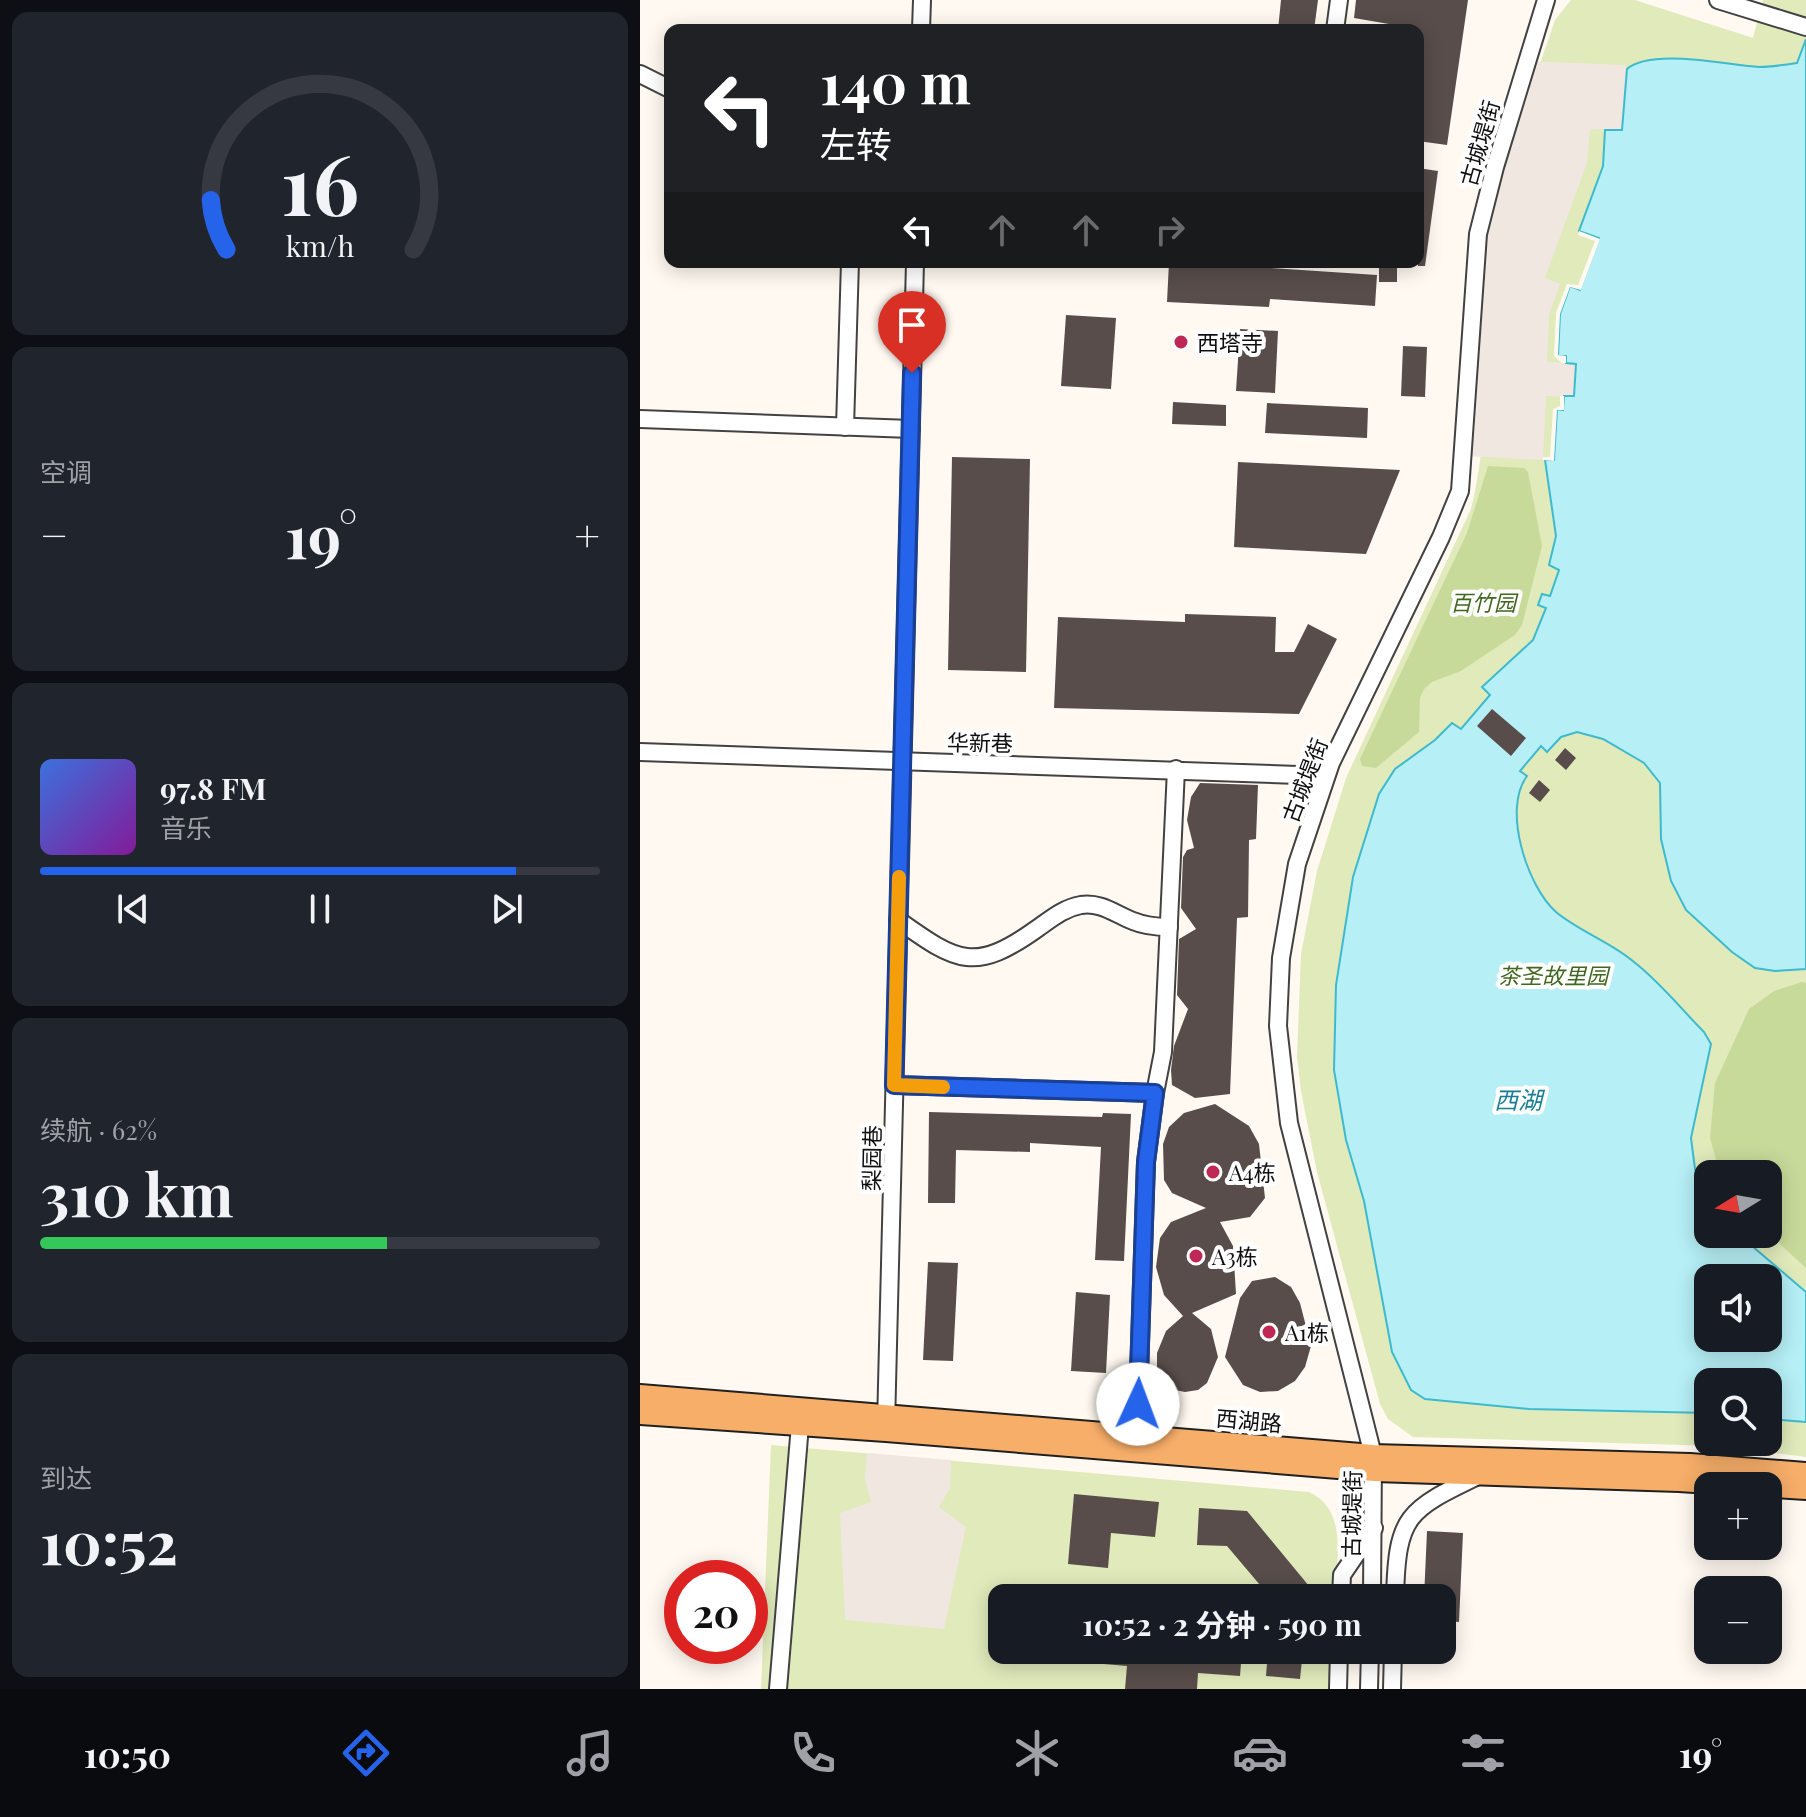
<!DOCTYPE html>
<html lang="zh">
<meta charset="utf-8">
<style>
:root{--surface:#171b24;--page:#20242c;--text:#f1f3f6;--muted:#9ea1a6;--line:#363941;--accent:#2563eb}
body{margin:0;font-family:"Playfair Display","Noto Sans SC",serif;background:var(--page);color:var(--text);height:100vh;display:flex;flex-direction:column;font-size:30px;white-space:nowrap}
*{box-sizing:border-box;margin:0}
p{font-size:26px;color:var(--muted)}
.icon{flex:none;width:44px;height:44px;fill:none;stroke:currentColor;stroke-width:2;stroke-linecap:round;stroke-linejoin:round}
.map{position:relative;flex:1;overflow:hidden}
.details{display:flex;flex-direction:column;gap:12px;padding:12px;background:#0d0f14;width:640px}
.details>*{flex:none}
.hud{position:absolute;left:24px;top:24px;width:760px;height:244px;border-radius:16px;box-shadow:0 4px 20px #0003;background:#202124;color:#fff;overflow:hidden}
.needle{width:52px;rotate:259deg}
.tools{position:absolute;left:1054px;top:1160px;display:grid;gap:16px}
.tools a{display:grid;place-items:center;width:88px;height:88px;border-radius:16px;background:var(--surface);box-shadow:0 4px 20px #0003;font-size:40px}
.speed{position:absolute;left:24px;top:1560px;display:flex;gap:16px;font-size:40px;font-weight:700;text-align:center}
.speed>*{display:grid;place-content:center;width:104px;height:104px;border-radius:50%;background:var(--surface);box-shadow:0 4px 20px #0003;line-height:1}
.speed .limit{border:12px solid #d22;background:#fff;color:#111}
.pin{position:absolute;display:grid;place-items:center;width:68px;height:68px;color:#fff;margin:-82px -34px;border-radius:50% 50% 50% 0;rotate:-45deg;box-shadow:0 0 8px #0007}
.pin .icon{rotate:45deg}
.me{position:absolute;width:88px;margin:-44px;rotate:2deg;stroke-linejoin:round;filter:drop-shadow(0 0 6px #0008)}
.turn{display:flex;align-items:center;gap:28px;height:168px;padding:0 24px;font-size:36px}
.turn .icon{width:104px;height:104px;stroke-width:2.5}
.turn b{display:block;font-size:56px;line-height:68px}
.lanes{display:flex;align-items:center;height:76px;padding:0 24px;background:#0003;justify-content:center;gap:40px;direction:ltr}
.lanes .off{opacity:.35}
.big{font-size:60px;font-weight:700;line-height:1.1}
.details .tile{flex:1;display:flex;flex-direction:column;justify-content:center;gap:12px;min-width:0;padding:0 28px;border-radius:16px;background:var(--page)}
.details .dial{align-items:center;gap:0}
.dial svg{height:208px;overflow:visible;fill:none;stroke:var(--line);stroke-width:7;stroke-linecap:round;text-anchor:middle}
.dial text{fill:var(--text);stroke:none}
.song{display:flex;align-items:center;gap:24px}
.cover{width:96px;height:96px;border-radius:12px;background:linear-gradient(135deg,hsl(220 70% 55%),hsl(290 70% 35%))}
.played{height:8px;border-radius:4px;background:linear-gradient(90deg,var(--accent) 85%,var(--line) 85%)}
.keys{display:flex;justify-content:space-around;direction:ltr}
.heat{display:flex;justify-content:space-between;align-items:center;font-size:44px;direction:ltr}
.charge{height:12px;border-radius:6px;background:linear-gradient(90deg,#34c759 62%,var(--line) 0)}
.trip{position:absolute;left:348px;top:1584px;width:468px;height:80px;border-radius:16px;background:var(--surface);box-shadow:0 4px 20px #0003;font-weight:700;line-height:80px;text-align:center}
.menu{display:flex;height:128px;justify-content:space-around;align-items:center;background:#090b0e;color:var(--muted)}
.menu .icon{width:56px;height:56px}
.menu .current{color:var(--accent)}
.menu b{font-size:36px;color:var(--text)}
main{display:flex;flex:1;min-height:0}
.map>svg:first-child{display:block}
.green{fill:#e0eabb;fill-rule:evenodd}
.forest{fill:#c8da9a}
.plaza{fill:#f0e7e0}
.water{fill:#b6eff6;stroke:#3dbacd;stroke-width:2;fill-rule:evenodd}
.pier{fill:#fff9f1}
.building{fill:#584d4b}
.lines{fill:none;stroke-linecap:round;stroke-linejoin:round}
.minor-casing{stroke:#424242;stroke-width:20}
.major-casing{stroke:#202020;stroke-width:24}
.minor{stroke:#fff;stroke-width:16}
.major{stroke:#f7ae69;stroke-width:20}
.route-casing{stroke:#184099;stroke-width:20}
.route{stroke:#2563eb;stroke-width:14}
.slow{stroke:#f59e0b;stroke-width:14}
.poi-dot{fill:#bf2757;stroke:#fff;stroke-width:3}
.labels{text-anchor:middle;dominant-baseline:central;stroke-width:8;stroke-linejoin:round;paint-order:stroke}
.street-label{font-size:22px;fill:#0f0f0f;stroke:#fff}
.poi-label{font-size:22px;fill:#0f0f0f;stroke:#fff;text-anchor:start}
.park-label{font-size:22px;font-style:italic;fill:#41671f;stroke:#fff}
.water-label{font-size:24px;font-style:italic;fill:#177e93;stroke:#fff}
</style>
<main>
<section class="details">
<div class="tile dial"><svg viewBox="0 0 100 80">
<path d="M14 69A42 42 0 1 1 86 69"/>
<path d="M14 69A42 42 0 0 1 8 50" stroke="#2563eb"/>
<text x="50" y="56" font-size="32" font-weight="700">16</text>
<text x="50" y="72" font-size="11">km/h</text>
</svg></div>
<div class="tile"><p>空调</p>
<div class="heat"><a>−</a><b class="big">19°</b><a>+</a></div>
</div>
<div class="tile">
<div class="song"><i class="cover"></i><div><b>97.8 FM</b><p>音乐</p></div></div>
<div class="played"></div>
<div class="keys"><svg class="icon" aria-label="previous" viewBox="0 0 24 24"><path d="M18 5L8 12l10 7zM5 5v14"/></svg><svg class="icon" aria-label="pause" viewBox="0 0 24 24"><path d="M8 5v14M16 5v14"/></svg><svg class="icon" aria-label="next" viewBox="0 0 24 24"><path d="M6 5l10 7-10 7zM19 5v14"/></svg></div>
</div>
<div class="tile"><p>续航 · 62%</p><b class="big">310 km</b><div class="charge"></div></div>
<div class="tile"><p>到达</p><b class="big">10:52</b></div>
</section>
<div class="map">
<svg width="1166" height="1689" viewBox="0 0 1166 1689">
<rect width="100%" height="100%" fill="#fff9f1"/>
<!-- green -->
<g class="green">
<path d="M 931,0 L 995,0 L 1113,38 L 1123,0 L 1166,0 L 1166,1457 L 1075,1446 L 773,1437 L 748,1419 L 740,1404 L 677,1172 L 661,1091 L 657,1057 L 661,954 L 677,871 L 706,778 L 831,509 C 853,423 842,331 851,243 C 860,167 891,92 915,20 ZM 1068,1174 L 1128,1174 L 1128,1234 L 1068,1234 ZM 1068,1278 L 1128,1278 L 1128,1338 L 1068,1338 ZM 1068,1382 L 1128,1382 L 1128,1442 L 1068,1442 Z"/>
<path d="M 131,1445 L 669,1492 C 709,1510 696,1562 695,1598 L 362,1598 L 362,1650 L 693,1650 L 692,1689 L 121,1689 Z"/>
</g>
<!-- forest -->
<g class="forest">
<path d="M 848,466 L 884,468 L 888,472 L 902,546 L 882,625 L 875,635 L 821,671 L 792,682 L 784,689 L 780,698 L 779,732 L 736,768 L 722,766 L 720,759 L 827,533 Z"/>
<path d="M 1162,982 L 1166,983 L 1166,1268 L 1128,1233 L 1128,1174 L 1080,1174 L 1070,1138 L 1075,1083 L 1109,1009 L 1134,991 Z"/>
</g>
<!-- plaza -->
<g class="plaza">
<path d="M 886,61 L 986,65 L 982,131 L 950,129 L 947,163 L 905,278 L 920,284 L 909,315 L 907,362 L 936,363 L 934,397 L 906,396 L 903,460 L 825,456 L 835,274 Z"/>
<path d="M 227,1453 L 311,1460 L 310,1488 L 299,1507 L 326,1527 L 304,1629 L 205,1620 L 200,1513 L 231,1502 L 225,1479 Z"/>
</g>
<!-- water -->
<path class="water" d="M 1166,39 L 1166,969 L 1135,971 L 1115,968 L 1092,952 L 1046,910 L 1031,881 L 1021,839 L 1020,783 L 1004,763 L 963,739 L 937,732 L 921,737 L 907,752 L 901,746 L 880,771 L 887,776 C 862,809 887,886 916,912 C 940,932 971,942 994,962 C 1020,982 1041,1009 1064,1032 L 1071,1044 L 1051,1138 L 1055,1169 L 1068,1202 L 1068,1234 L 1098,1234 L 1166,1292 L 1166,1422 L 1128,1419 L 1128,1382 L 1068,1382 L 1068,1413 L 889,1409 L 785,1399 L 771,1390 L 752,1352 L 724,1201 L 706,1140 L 694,1070 L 696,985 L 713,877 L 739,794 L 755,769 L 795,740 L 812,723 L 821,729 L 850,695 L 842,687 L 893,640 L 906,608 L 898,605 L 902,594 L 910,596 L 919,570 L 909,565 L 916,536 L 905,460 L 914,460 L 917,409 L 923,410 L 924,396 L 934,396 L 936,364 L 926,363 L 926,356 L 918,356 L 920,314 L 930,286 L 940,290 L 959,238 L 939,231 L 963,166 L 965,130 L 982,130 L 987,69 C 1012,48 1086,65 1119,67 C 1131,67 1144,65 1157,63 ZM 1068,1278 L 1128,1278 L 1128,1338 L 1068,1338 Z"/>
<!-- pier -->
<g class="pier">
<path d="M 939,231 L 960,239 L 941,290 L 930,287 L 920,314 L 918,355 L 926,356 L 926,363 L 922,363 L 914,356 L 916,313 L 927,284 L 938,285 L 955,241 L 938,235 Z"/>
<path d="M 920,396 L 924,396 L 924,410 L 917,410 L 914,461 L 903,460 L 903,457 L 910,457 L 913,409 L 920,406 Z"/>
</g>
<!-- building -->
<g class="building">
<path d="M 641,0 L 678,0 L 674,30 L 638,30 Z"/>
<path d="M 716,0 L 828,0 L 807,145 L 778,141 L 778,29 L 714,18 Z"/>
<path d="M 778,168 L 798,171 L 785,266 L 778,266 Z"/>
<path d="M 529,262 L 631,264 L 631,268 L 737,275 L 735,306 L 630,299 L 629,307 L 527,302 Z"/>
<rect x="739" y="268" width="18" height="14"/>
<path d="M 426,315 L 476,318 L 471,389 L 421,386 Z"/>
<path d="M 600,329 L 638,331 L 635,393 L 596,391 Z"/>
<path d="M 763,346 L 787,347 L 785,397 L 761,396 Z"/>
<path d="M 533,402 L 586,405 L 586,426 L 532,424 Z"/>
<path d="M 627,403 L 728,408 L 727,438 L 625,433 Z"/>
<path d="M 312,457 L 390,459 L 386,672 L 308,670 Z"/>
<path d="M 598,462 L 760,470 L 726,554 L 594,547 Z"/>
<path d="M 545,614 L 636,617 L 635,652 L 654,652 L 668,624 L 697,639 L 659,714 L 414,708 L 418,617 L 545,622 Z"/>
<path d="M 852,709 L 886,738 L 871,756 L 837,726 Z"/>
<path d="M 925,748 L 936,758 L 926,770 L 915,760 Z"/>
<path d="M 899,780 L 910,790 L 900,802 L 889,793 Z"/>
<path d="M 560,783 L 618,785 L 616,839 L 609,840 L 608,917 L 597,918 L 590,1094 L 555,1098 L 532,1085 L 531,1070 L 534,1046 L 548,1009 L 537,995 L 539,939 L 556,929 L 541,908 L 543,857 L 547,850 L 554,848 L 547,820 L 551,797 Z"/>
<path d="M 575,1104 L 609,1126 L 619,1144 L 625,1198 L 610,1217 L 580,1222 L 593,1246 L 596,1294 L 552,1313 L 571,1329 L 578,1357 L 567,1383 L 558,1390 L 545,1392 L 525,1388 L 517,1375 L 517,1353 L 526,1331 L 543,1316 L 524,1295 L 516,1267 L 520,1238 L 531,1222 L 566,1208 L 532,1193 L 524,1180 L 523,1144 L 529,1127 L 544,1113 Z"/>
<path d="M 289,1112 L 462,1117 L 463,1113 L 491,1114 L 484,1261 L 455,1260 L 461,1147 L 390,1143 L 390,1152 L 316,1150 L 315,1203 L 288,1203 Z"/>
<path d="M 288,1262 L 318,1263 L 313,1361 L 283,1360 Z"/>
<path d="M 635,1277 L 651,1287 L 660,1303 L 671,1346 L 665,1367 L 655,1381 L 638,1391 L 620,1392 L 603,1385 L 585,1357 L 600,1298 L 612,1281 Z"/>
<path d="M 436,1292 L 470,1295 L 466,1373 L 431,1371 Z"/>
<path d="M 434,1494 L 519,1502 L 515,1537 L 471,1533 L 468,1568 L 428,1564 Z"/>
<path d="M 559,1508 L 607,1511 L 669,1586 L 668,1598 L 631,1598 L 587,1546 L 557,1545 Z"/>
<path d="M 787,1531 L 823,1533 L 819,1622 L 802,1621 L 802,1598 L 784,1598 Z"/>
<path d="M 453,1650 L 602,1650 L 600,1676 L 558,1673 L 557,1689 L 485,1689 L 487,1666 L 452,1663 Z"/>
<path d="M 628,1650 L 663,1650 L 660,1679 L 626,1676 Z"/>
</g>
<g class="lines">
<!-- minor casing -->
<g class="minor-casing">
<g id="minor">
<path d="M 1078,0 L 1166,27"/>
<path d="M 281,30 L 282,0"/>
<path d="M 695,30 L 699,0"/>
<path d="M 0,74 L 30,89"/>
<path d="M 0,419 L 271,429"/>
<path d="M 205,427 L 210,262"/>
<path d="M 0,752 L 686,776"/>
<path d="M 258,920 C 318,963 335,973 398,928 C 412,918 424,908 441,905 C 461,902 475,914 493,921 C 505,926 516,927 529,927"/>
<path d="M 254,1085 L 515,1093 L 523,1052 L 536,769"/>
<path d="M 246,1425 L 275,262"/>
<path d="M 497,1435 L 506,1162 L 515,1093"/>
<path d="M 701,1598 L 702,1575 L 734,1528"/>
<path d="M 732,1598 L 733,1455 L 649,1123 L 638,1026 L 641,958 L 657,864 L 691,763 L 801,537 L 820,491 L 838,234 L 855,167 L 906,0"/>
<path d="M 755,1598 C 757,1515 767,1510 840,1475"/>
<path d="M 138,1689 L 160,1425"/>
<path d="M 698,1689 L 699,1650"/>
<path d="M 729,1689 L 730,1650"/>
<path d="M 752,1689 L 753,1650"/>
</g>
</g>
<!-- major casing -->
<g class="major-casing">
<g id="major">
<path d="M 0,1395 L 733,1455 L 1050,1464 L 1166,1473"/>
<path d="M 0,1414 L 246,1431 L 735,1471 L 1039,1481 L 1166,1489"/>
</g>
</g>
<!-- minor -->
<use href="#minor" class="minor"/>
<!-- major -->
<use href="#major" class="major"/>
</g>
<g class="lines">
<!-- route casing -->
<g class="route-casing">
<path id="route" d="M 272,373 L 254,1085 L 515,1093 L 506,1162 L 498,1404"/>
</g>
<!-- route -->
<use href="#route" class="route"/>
<!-- slow -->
<path class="slow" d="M 259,877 L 254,1085 L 303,1087"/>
</g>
<!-- markers -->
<g class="poi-dot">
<circle cx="541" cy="342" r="8"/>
<circle cx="573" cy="1172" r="8"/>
<circle cx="556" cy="1256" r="8"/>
<circle cx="629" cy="1332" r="8"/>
</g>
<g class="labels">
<!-- street labels -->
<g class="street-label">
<text transform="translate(839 143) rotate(-74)">古城堤街</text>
<text transform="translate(340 742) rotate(1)">华新巷</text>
<text transform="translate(664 780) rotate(-69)">古城堤街</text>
<text transform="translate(231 1158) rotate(-89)">梨园巷</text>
<text transform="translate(609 1420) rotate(5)">西湖路</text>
<text transform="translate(711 1514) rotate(-89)">古城堤街</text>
</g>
<!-- poi labels -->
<g class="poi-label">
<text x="557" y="342">西塔寺</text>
<text x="589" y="1172">A4栋</text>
<text x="572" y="1256">A3栋</text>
<text x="645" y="1332">A1栋</text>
</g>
<!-- park labels -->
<g class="park-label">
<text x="843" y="602">百竹园</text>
<text x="913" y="975">茶圣故里园</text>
</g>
<!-- water labels -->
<g class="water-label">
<text x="878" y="1099">西湖</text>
</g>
</g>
</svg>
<div class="tools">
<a><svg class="needle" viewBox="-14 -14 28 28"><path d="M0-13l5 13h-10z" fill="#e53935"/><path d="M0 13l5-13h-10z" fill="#9ea1a6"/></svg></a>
<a><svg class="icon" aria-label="sound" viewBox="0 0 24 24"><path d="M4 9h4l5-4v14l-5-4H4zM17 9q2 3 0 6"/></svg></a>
<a><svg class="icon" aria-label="search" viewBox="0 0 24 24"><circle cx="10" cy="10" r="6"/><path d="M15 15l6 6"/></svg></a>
<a>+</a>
<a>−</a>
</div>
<div class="speed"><div class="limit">20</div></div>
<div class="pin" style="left:272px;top:373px;background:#d93025"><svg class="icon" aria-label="arrive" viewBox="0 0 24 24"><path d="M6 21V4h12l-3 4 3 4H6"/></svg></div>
<svg class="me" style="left:498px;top:1404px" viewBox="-20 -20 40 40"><circle r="19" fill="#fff"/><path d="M0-13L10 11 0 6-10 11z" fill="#2563eb"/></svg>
<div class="trip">10:52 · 2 分钟 · 590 m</div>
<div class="hud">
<div class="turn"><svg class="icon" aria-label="left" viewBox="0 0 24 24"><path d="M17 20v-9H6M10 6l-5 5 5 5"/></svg><div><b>140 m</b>左转</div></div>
<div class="lanes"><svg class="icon" aria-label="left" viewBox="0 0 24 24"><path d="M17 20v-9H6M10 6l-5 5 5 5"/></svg><svg class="icon off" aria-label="ahead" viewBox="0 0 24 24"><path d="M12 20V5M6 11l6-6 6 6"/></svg><svg class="icon off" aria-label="ahead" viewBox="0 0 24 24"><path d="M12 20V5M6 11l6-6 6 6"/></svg><svg class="icon off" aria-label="right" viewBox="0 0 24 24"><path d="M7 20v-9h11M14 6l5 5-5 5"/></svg></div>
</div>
</div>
</main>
<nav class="menu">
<b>10:50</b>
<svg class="icon current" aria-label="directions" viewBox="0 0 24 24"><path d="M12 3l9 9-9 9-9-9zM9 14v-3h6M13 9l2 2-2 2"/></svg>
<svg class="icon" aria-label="music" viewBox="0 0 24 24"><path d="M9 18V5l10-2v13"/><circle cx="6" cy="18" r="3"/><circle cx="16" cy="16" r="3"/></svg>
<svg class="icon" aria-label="phone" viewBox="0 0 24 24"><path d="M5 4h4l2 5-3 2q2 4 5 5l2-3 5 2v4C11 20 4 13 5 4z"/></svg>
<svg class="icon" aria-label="climate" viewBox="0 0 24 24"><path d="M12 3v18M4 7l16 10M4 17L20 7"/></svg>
<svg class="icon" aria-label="car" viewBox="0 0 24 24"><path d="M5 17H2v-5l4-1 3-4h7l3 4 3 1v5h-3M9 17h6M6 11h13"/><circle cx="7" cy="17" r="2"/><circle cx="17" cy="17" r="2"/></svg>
<svg class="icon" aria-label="filters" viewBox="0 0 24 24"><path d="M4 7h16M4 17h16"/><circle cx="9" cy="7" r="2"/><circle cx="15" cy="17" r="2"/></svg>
<b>19°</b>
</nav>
